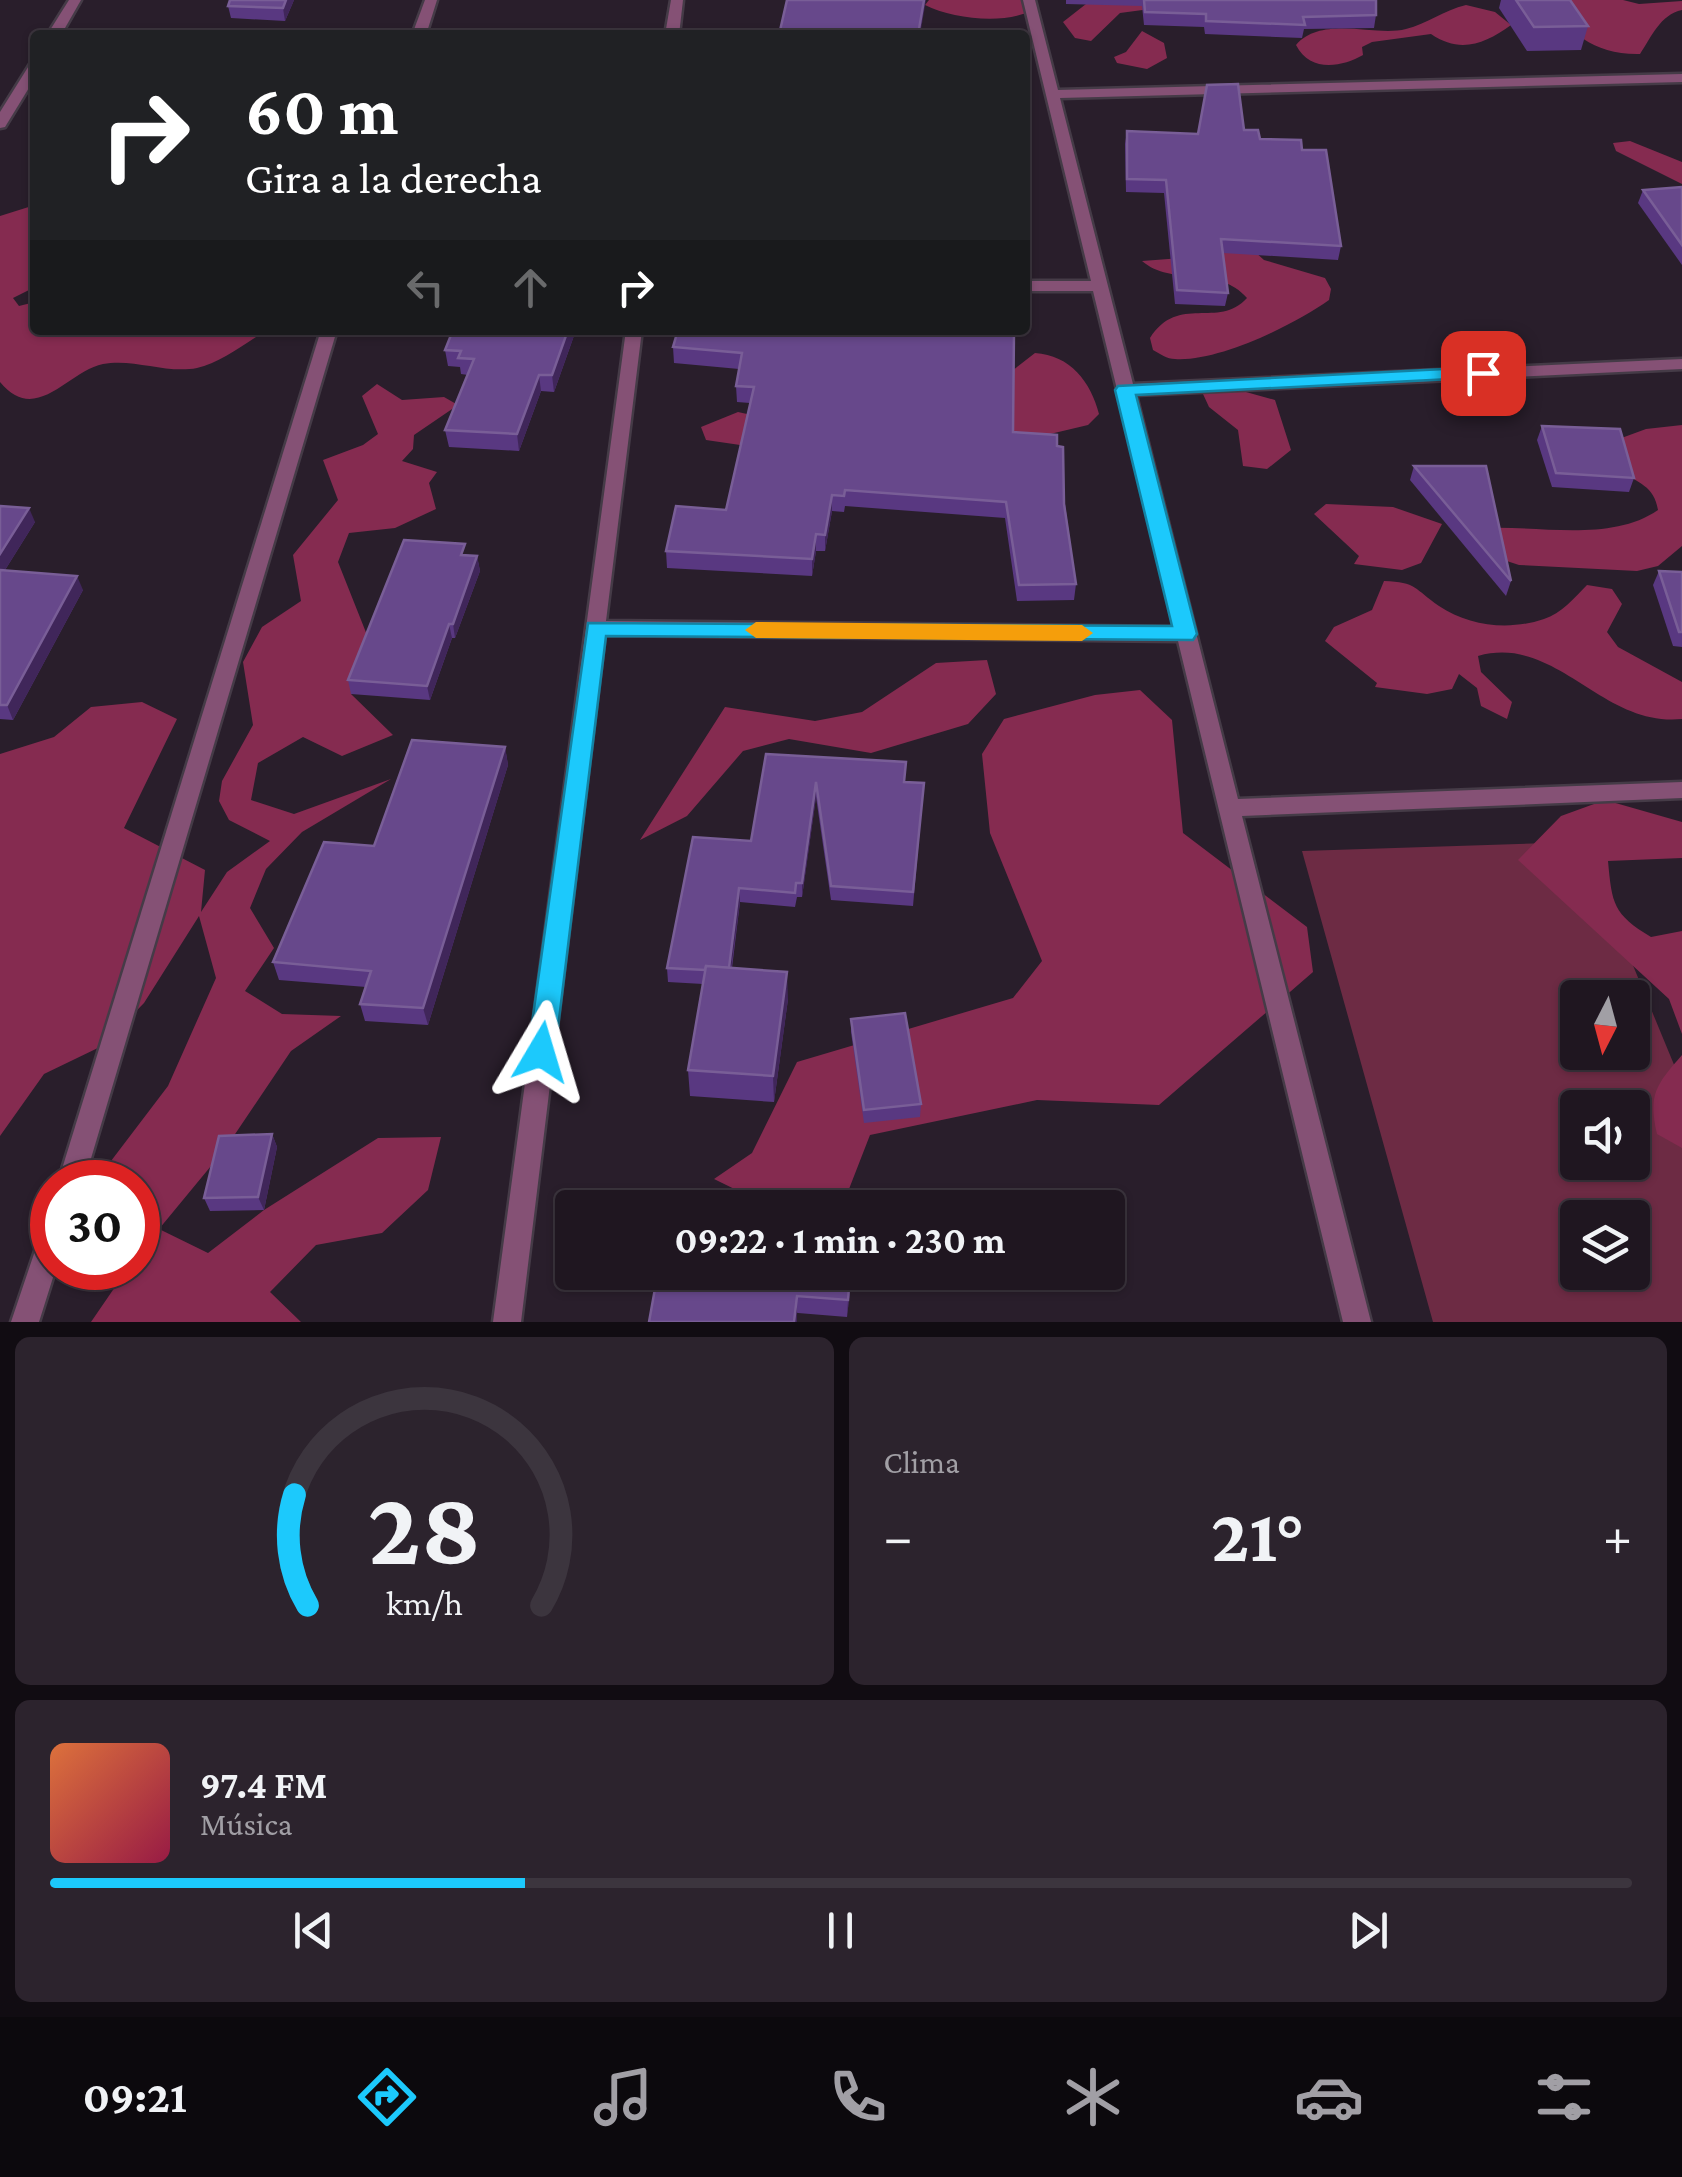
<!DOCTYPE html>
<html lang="es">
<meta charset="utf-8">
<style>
:root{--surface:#1f1620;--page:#2c232d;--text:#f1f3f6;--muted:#a19fa5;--line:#3c353e;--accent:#1cc9fc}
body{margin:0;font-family:"Crimson Pro",serif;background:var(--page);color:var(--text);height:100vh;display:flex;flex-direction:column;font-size:38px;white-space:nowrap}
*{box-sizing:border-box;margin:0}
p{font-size:32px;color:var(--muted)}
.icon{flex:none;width:55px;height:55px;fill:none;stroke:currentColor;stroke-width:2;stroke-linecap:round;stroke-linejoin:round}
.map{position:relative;height:1322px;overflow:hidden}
.sheet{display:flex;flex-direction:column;gap:15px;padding:15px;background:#110c12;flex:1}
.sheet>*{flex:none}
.banner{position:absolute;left:30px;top:30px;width:1000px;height:305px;border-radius:10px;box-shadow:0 2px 8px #0004,0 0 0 2px var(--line);background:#202124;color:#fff;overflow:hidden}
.needle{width:65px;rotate:186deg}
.buttons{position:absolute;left:1560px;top:980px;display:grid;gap:20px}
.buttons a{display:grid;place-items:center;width:90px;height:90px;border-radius:10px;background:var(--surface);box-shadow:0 2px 8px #0004,0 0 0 2px var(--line);font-size:50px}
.speed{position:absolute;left:30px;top:1160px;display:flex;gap:20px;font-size:50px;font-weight:700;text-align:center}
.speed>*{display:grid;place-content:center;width:130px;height:130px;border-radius:50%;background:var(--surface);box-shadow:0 2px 8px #0004,0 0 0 2px var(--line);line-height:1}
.speed .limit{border:15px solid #d22;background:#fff;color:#111}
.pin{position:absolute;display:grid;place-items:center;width:85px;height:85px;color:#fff;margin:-42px;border-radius:20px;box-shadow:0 5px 15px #0006}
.me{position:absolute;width:110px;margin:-55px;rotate:7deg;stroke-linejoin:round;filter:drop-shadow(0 0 8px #0008)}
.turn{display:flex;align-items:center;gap:35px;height:210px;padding:0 50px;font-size:45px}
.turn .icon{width:130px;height:130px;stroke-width:2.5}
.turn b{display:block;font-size:70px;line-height:85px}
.lanes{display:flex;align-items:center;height:95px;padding:0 50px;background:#0003;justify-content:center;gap:50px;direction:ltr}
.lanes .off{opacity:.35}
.big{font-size:75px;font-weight:700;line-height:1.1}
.sheet .widget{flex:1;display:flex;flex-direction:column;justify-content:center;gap:15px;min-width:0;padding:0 35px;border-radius:15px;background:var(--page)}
.sheet .dial{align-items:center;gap:0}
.dial svg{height:260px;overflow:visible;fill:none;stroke:var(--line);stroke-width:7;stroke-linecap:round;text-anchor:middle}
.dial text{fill:var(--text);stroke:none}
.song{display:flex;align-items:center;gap:30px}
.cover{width:120px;height:120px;border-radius:15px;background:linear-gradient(135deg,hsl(20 70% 55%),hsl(340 70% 35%))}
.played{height:10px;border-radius:5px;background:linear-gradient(90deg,var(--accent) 30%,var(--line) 30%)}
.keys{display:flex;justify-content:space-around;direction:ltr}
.heat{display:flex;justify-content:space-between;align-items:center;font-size:55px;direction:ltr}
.sheet .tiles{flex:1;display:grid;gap:15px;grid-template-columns:1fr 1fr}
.widget:last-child{grid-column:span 2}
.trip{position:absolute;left:555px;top:1190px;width:570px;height:100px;border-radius:10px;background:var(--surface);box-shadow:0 2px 8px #0004,0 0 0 2px var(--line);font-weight:700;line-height:100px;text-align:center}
.tabs{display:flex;height:160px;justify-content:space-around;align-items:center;background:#0c090d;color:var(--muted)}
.tabs .icon{width:70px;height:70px}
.tabs .current{color:var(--accent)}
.tabs b{font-size:45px;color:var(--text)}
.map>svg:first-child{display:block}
.green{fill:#6d2b44;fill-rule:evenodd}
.forest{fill:#852b50}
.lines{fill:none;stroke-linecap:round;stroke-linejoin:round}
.street-casing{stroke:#453b47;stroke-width:5}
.street{fill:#855175;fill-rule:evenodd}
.wall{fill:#593881}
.shaded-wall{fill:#40265a}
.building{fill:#67488b;stroke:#795e97;stroke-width:2.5}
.route{fill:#1cc9fc;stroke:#1283a4;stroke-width:2.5}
.slow{fill:#f59e0b}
</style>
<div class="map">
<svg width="1682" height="1322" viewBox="0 0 1682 1322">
<rect width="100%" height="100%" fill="#291e2b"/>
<!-- green -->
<path class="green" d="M 1582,842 L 1682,1084 L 1682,1322 L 1433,1322 L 1302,851 ZM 1578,998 L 1632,998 L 1632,1052 L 1578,1052 ZM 1578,1108 L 1632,1108 L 1632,1162 L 1578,1162 ZM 1578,1218 L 1632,1218 L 1632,1272 L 1578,1272 Z"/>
<!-- forest -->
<g class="forest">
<path d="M 929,0 L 1035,0 L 1032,10 C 1005,25 953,19 925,5 Z"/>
<path d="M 1136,0 L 1150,9 L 1120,13 L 1091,41 L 1075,38 L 1063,22 L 1086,4 Z"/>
<path d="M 1541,0 L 1623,0 L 1639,4 L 1682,1 L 1682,10 C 1660,15 1652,36 1640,54 C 1593,55 1571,32 1541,0 Z"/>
<path d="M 1466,5 L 1495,12 L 1511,25 C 1485,44 1460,54 1431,34 L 1372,42 L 1362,47 L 1363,55 C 1342,67 1310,73 1296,45 C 1322,15 1375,37 1406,29 C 1427,24 1444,10 1466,5 Z"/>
<path d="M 1142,31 L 1164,43 L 1167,58 L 1147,69 L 1117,63 L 1114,57 L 1126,52 Z"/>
<path d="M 1630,141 L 1682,162 L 1682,184 L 1616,151 L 1613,143 Z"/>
<path d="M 35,205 L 35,287 L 13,298 L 19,306 L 35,302 L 35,330 L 266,331 C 245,343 219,364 197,368 C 166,374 134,358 103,364 C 68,371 36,426 0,382 L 0,216 Z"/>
<path d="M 1208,250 L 1254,251 L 1264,260 L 1325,278 L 1331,289 L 1329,300 C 1294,325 1218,362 1175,359 C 1167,359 1160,354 1153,350 L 1150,338 C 1179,293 1218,330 1247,298 C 1219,265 1172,287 1142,261 L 1195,257 Z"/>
<path d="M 1035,353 C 1070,355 1091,382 1099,414 L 1088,425 L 1029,439 L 937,405 L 1012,371 Z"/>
<path d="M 1210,382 L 1275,400 L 1291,450 L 1267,469 L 1243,466 L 1238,430 L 1209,407 L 1203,394 Z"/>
<path d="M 377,384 L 402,400 L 444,397 L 458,405 L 414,435 L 413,449 L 402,461 L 437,472 L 429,483 L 436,509 L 395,528 L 349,533 L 338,562 L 367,635 L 351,694 L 393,735 L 342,756 L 303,737 L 258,763 L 251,800 L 294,814 L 391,779 L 302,832 L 266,869 L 250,908 L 274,948 L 245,991 L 282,1014 L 341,1016 L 291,1051 L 225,1149 L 159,1229 L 208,1253 L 264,1210 L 378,1138 L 441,1137 L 428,1190 L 382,1233 L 316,1245 L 270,1292 L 301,1322 L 91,1322 L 128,1268 L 138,1268 L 138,1182 L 106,1182 L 111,1161 L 168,1086 L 216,978 L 199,916 L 144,1003 L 102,1046 L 44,1074 L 0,1136 L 0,754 L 54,737 L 91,707 L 142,702 L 177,719 L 124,828 L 205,870 L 201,912 L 227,872 L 270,841 L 229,820 L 219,801 L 222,781 L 253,725 L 243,662 L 262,627 L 301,601 L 293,555 L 338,500 L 323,460 L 363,445 L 378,434 L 362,396 Z"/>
<path d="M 738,412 L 778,421 L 767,449 L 706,440 L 701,427 Z"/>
<path d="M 1682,425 L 1682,546 L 1658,566 L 1637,571 L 1519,565 L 1470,549 L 1488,528 C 1542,526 1612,542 1658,510 C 1654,485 1638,484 1621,470 C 1613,463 1605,454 1597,447 L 1646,429 Z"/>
<path d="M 1326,504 L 1393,507 L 1442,524 L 1421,563 L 1402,570 L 1354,564 L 1359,556 L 1314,514 Z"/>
<path d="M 1384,581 C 1417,582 1414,589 1439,606 C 1469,626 1509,631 1544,619 C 1561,614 1575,597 1587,585 L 1612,589 L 1622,604 L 1607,632 L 1618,647 L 1682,682 L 1682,719 C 1601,727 1557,634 1478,656 L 1481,672 L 1512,702 L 1507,719 L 1481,706 L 1477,688 L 1459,674 L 1452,689 L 1427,694 L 1375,687 L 1377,683 L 1325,641 L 1334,627 L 1372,610 Z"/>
<path d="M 987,660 L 996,694 L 968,724 L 871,753 L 789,739 L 743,751 L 687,816 L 640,840 L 725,707 L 815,721 L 862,712 L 936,663 Z"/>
<path d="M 1140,690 L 1172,720 L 1183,833 L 1307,927 L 1313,972 L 1159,1105 L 1037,1100 L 870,1135 L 842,1207 L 771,1207 L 714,1179 L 752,1153 L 797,1062 L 1013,998 L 1042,961 L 990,833 L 982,754 L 1004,719 L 1095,695 Z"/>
<path d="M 1605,800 L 1682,822 L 1682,858 L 1608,861 C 1612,904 1613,914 1651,937 L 1682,931 L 1682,1034 L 1669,999 L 1518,860 L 1561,816 Z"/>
<path d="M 1682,1055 L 1682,1148 L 1657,1134 C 1648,1094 1656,1085 1682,1055 Z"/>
</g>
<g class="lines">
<!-- street casing -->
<g class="street-casing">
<g id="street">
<path d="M 69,0 L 81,0 L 61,35 L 47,35 Z"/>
<path d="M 425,0 L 437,0 L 426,35 L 412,35 Z"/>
<path d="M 671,0 L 683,0 L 679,35 L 665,35 Z"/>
<path d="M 1023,0 L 1035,0 L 1058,90 L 1682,74 L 1682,82 L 1060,98 L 1133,384 L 1682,359 L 1682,369 L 1136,395 L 1238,799 L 1682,782 L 1682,798 L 1242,816 L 1371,1322 L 1343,1322 L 1178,641 L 605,635 L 521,1322 L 493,1322 L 626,330 L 642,330 L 606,621 L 1175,627 L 1093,291 L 1025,291 L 1025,281 L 1091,281 Z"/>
<path d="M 35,63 L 35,78 L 5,127 L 0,128 L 0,112 L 30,64 Z"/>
<path d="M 321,330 L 337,330 L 84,1182 L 58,1182 Z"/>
<path d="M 52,1227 L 52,1268 L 56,1268 L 39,1322 L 11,1322 L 39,1239 L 43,1230 Z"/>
</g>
</g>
<!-- street -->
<use href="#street" class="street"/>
</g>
<!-- wall -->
<g class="wall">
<path d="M 294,0 L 285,21 L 231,18 L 228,6 Z"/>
<path d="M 1066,0 L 1376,0 L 1376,15 L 1374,28 L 1304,29 L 1302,38 L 1205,34 L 1204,27 L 1144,25 L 1142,6 L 1066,4 Z"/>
<path d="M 1501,0 L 1570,0 L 1588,26 L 1581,50 L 1527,51 L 1499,8 Z"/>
<path d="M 1244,130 L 1260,139 L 1302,150 L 1341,246 L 1338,260 L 1223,253 L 1228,293 L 1225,306 L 1175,304 L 1164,193 L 1126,192 L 1125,144 L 1127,131 L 1198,134 Z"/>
<path d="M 1682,187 L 1682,265 L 1638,203 L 1643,190 Z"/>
<path d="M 576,330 L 554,392 L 541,391 L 519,451 L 449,447 L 445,430 L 468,375 L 461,374 L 460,367 L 448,366 L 445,350 Z"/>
<path d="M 678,330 L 1057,446 L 1076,584 L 1074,600 L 1017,601 L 1005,518 L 845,506 L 844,512 L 832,511 L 825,551 L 816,551 L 812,576 L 667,568 L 666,551 L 726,510 L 750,403 L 737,402 L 736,386 L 739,369 L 674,363 L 673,347 Z"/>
<path d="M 1542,426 L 1634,478 L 1629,492 L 1552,487 L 1537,440 Z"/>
<path d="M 1414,466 L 1511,581 L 1506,596 L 1410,480 Z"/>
<path d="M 0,506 L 35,522 L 5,570 L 83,590 L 13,720 L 0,719 Z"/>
<path d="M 477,556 L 480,571 L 455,638 L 452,638 L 430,700 L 351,694 L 348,680 Z"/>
<path d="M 1659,571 L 1682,572 L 1682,647 L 1673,646 L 1653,585 Z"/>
<path d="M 505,747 L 508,765 L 428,1025 L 365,1021 L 360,1004 L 366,987 L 279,980 L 273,962 L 374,846 Z"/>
<path d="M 766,754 L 905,782 L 924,783 L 913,906 L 831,900 L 816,797 L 802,897 L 797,897 L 795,907 L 740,902 L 732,968 L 788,999 L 774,1102 L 690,1096 L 688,1070 L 703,984 L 668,982 L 667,968 L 751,841 Z"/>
<path d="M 851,1019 L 921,1104 L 920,1117 L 864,1123 L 851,1032 Z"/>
<path d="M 272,1134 L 277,1147 L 264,1210 L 210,1211 L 204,1198 Z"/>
<path d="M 658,1272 L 852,1272 L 847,1317 L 798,1313 Z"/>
</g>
<!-- shaded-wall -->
<g class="shaded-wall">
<path d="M 286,0 L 294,0 L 285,21 L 283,8 Z"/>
<path d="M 924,0 L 926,0 L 920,35 L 918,35 Z"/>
<path d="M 568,330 L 576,330 L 554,392 L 552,375 Z"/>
<path d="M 539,375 L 541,391 L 519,451 L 517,434 Z"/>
<path d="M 832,495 L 832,511 L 825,551 L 825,535 Z"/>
<path d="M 29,508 L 35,522 L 0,578 L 0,554 Z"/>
<path d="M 816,534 L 816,551 L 812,576 L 812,559 Z"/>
<path d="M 477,556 L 480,571 L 455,638 L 453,624 Z"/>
<path d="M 77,576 L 83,590 L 13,720 L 7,705 Z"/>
<path d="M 449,624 L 452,638 L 430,700 L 427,686 Z"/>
<path d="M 505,747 L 508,765 L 428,1025 L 423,1008 Z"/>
<path d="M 816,782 L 816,797 L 802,897 L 802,883 Z"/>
<path d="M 739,888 L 740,902 L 729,985 L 728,971 Z"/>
<path d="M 787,972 L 788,999 L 774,1102 L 773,1076 Z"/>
<path d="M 272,1134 L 277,1147 L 264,1210 L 258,1197 Z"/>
<path d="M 850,1272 L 852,1272 L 847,1317 L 848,1300 Z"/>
<path d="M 797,1296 L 797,1322 L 794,1322 Z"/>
</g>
<!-- building -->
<g class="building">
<path d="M 230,0 L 286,0 L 283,8 L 228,6 Z"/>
<path d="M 787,0 L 924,0 L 918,35 L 779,35 Z"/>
<path d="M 1144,0 L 1376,0 L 1376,15 L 1303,17 L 1305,25 L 1206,21 L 1206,14 L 1145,12 Z"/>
<path d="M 1516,0 L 1570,0 L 1588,26 L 1534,27 Z"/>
<path d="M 1238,84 L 1244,130 L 1258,130 L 1260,139 L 1301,140 L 1302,150 L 1326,150 L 1341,246 L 1221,239 L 1228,293 L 1177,290 L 1166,180 L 1127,179 L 1127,131 L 1198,134 L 1207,85 Z"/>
<path d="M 1682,187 L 1682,245 L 1643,190 Z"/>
<path d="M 453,330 L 568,330 L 552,375 L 539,375 L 517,434 L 445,430 L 474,359 L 458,358 L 461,351 L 445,350 Z"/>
<path d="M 678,330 L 1014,330 L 1013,432 L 1057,435 L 1057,446 L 1063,447 L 1064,504 L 1076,584 L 1019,585 L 1006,502 L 845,490 L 844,496 L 832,495 L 825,535 L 816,534 L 812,559 L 666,551 L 676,506 L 726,510 L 754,387 L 736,386 L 742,353 L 673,347 Z"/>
<path d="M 1542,426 L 1620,429 L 1634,478 L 1556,473 Z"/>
<path d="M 1414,466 L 1486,466 L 1511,581 Z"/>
<path d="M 0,506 L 29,508 L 0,554 Z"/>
<path d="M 404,540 L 465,544 L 461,555 L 477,556 L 453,624 L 449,624 L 427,686 L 348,680 Z"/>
<path d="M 0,570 L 77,576 L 7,705 L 0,705 Z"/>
<path d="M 1659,571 L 1682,572 L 1682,632 L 1679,632 Z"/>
<path d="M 412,740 L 505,747 L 423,1008 L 360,1004 L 371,971 L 273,962 L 324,842 L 374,846 Z"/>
<path d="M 766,754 L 906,762 L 904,782 L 924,783 L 913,892 L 831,886 L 816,782 L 802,883 L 796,883 L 795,893 L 739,888 L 729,968 L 706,966 L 705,970 L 667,968 L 693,837 L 751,841 Z"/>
<path d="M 706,966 L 787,972 L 773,1076 L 688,1070 Z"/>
<path d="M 905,1013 L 921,1104 L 864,1110 L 851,1019 Z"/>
<path d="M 272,1134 L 258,1197 L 204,1198 L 219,1136 Z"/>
<path d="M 658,1272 L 850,1272 L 848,1300 L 797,1296 L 794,1322 L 649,1322 Z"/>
</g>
<!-- route -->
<path class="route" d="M 1483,367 L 1490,369 L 1490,377 L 1136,395 L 1197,634 L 1193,640 L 606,636 L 555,1052 L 551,1061 L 541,1064 L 532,1061 L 528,1052 L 588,623 L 1172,626 L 1115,390 L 1118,386 Z"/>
<!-- slow -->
<path class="slow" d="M 756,622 L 1082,625 L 1093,633 L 1082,641 L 756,638 L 745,630 Z"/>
</svg>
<div class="buttons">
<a><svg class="needle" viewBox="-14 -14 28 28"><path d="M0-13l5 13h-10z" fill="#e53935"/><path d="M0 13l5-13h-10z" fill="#a19fa5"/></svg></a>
<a><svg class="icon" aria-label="sound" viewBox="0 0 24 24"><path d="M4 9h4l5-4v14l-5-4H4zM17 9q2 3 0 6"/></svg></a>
<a><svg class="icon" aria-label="layers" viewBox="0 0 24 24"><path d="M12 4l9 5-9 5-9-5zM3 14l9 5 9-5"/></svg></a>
</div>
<div class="speed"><div class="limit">30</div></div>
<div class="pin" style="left:1483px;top:373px;background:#d93025"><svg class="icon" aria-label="arrive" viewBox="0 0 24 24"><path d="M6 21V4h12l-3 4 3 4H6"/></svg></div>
<svg class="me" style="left:541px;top:1052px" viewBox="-20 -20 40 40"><path d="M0-17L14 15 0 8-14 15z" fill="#1cc9fc" stroke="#fff" stroke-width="4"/></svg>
<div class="trip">09:22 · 1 min · 230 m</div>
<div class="banner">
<div class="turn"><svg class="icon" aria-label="right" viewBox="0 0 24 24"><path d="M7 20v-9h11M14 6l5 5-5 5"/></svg><div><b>60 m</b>Gira a la derecha</div></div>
<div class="lanes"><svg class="icon off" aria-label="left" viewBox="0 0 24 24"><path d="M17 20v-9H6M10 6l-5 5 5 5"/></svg><svg class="icon off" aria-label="ahead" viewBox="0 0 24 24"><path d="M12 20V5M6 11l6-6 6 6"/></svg><svg class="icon" aria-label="right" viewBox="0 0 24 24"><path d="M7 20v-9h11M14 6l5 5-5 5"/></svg></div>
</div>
</div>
<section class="sheet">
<div class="tiles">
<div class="widget dial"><svg viewBox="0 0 100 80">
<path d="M14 69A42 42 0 1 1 86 69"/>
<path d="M14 69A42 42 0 0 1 10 35" stroke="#1cc9fc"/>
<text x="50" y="56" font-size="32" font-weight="700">28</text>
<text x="50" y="72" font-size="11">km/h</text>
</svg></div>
<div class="widget"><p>Clima</p>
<div class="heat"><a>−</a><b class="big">21°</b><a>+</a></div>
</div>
<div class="widget">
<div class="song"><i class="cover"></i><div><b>97.4 FM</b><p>Música</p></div></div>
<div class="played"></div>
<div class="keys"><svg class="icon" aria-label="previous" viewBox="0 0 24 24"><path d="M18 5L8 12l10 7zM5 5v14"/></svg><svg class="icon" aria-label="pause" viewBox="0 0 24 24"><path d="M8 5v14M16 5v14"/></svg><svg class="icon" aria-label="next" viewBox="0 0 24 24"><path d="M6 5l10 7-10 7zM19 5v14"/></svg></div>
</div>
</div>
</section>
<nav class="tabs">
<b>09:21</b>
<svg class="icon current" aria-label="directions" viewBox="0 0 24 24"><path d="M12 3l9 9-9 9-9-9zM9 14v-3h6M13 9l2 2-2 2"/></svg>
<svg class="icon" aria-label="music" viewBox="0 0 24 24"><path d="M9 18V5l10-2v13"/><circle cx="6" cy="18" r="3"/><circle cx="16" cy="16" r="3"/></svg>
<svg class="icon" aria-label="phone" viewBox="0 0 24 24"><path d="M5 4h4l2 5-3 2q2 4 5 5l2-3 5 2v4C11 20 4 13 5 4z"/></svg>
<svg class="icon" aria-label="climate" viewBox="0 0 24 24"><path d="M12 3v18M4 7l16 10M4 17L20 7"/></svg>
<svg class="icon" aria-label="car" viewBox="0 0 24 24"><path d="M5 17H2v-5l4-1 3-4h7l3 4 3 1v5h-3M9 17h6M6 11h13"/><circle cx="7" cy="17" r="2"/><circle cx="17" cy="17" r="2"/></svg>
<svg class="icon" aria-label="filters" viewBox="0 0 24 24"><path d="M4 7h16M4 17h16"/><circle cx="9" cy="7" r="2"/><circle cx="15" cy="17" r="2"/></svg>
</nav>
